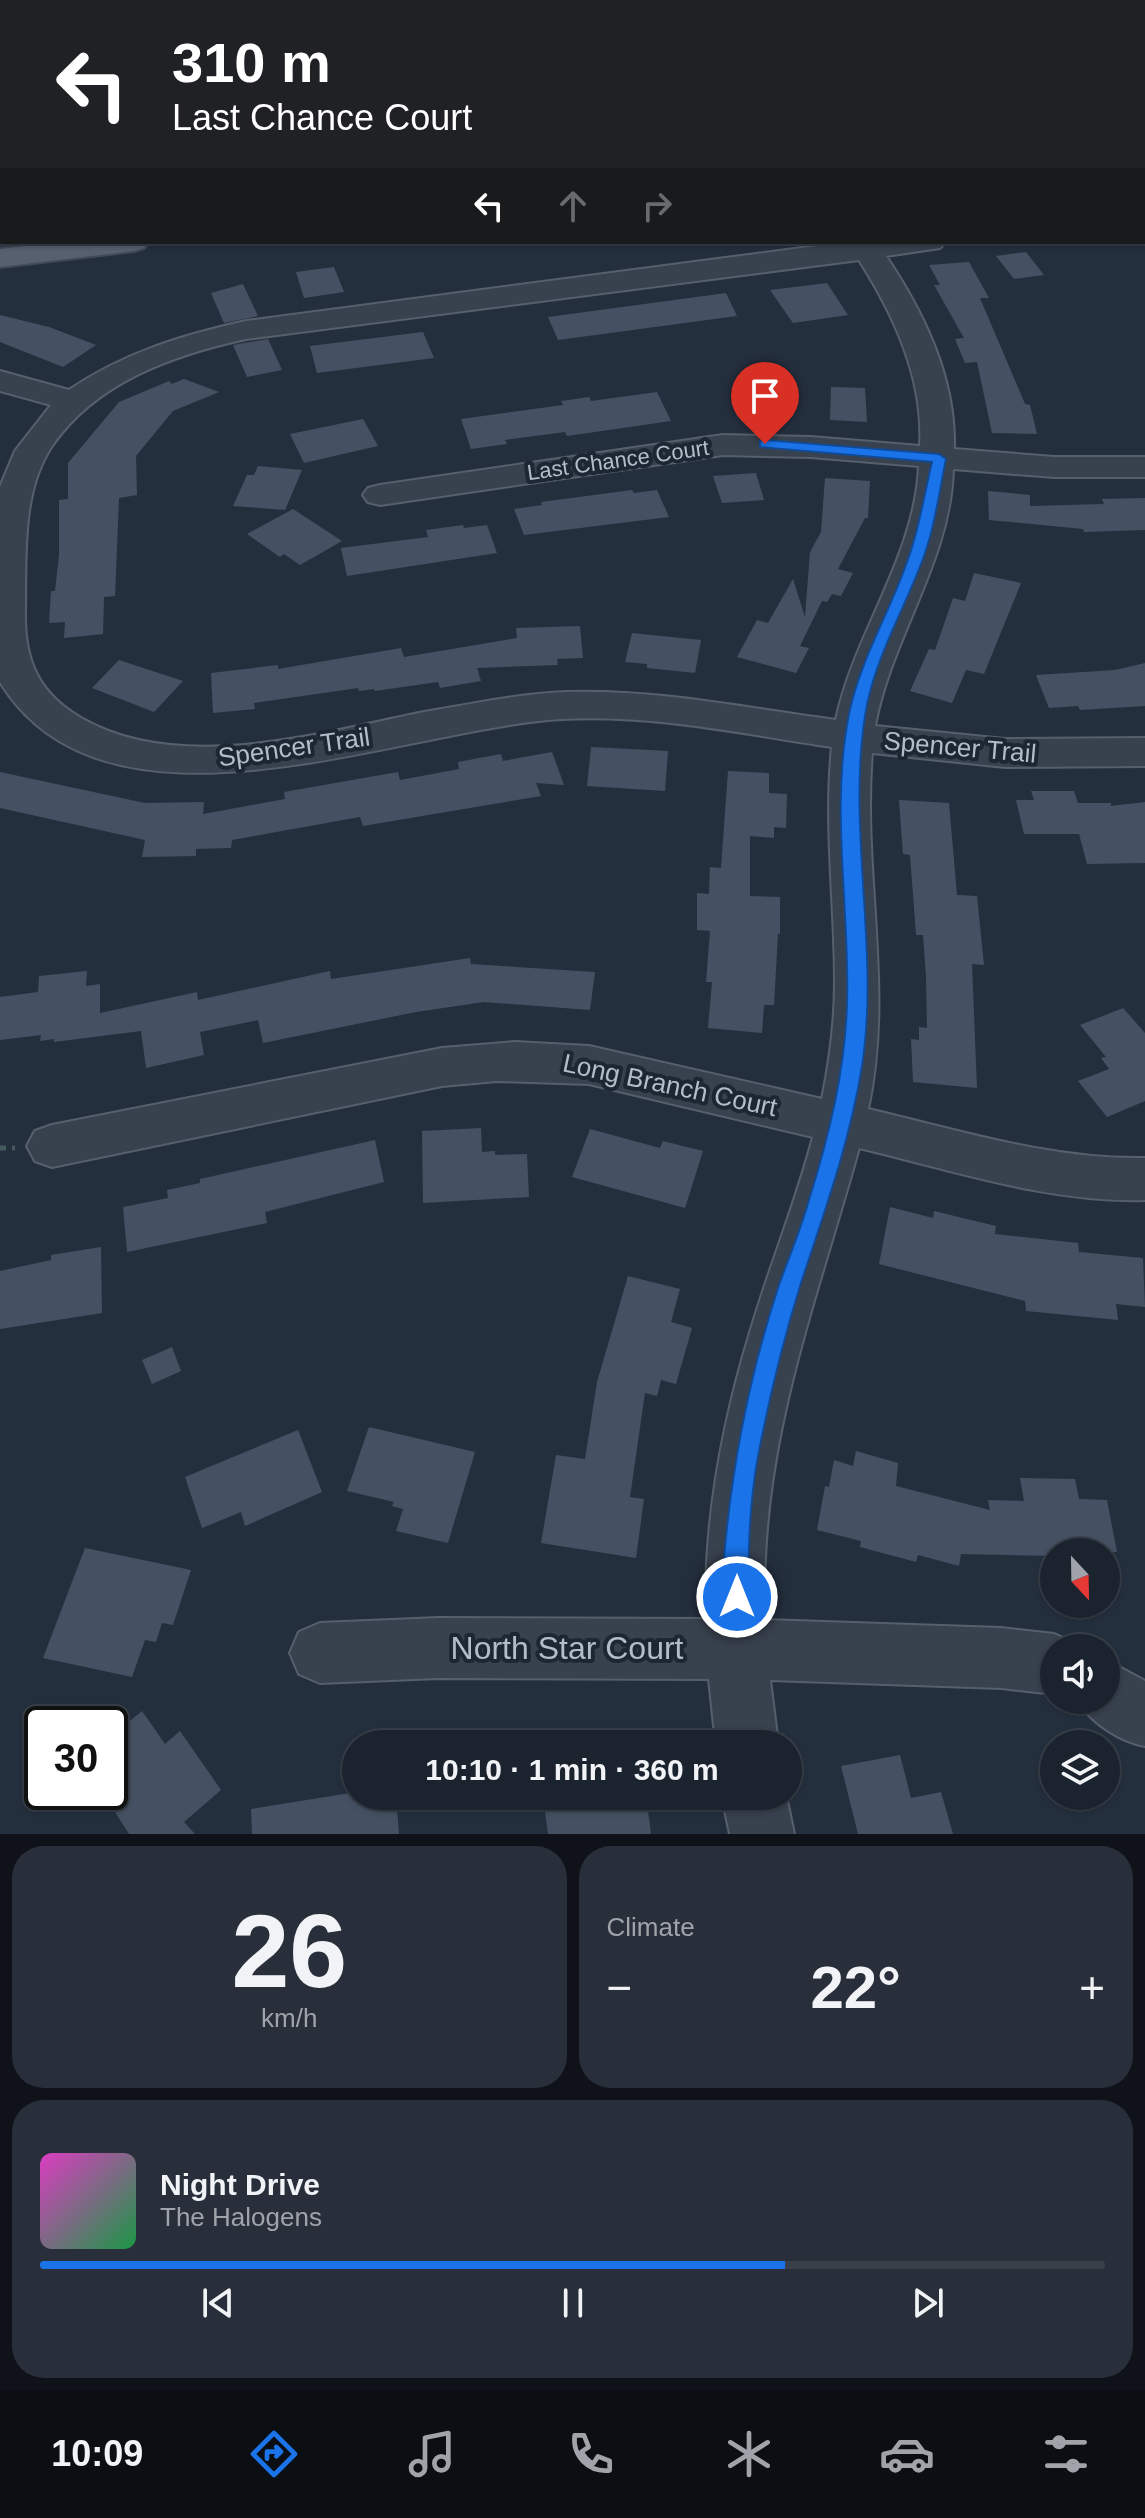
<!DOCTYPE html>
<meta charset="utf-8">
<style>
:root{--surface:#1b232e;--page:#282f3a;--text:#f1f3f6;--muted:#a0a4aa;--line:#39404a;--accent:#1a73e8}
body{margin:0;font-family:Arial,sans-serif;background:var(--page);color:var(--text);height:100vh;display:flex;flex-direction:column;font-size:30px;white-space:nowrap}
*{box-sizing:border-box;margin:0}
p{font-size:26px;color:var(--muted)}
.icon{flex:none;width:44px;height:44px;fill:none;stroke:currentColor;stroke-width:2;stroke-linecap:round;stroke-linejoin:round}
.map{position:relative;height:1834px;overflow:hidden}
.details{display:flex;flex-direction:column;gap:12px;padding:12px;background:#0f1319;flex:1}
.details>*{flex:none}
.guide{position:absolute;left:0px;top:0px;width:1146px;height:244px;box-shadow:0 2px 6px #0004,0 0 0 2px var(--line);background:#202124;color:#fff;overflow:hidden}
.needle{width:52px;rotate:158deg}
.tools{position:absolute;left:1040px;top:1538px;display:grid;gap:16px}
.tools a{display:grid;place-items:center;width:80px;height:80px;border-radius:50%;background:var(--surface);box-shadow:0 2px 6px #0004,0 0 0 2px var(--line);font-size:40px}
.speed{position:absolute;left:24px;top:1706px;display:flex;gap:16px;font-size:40px;font-weight:700;text-align:center}
.speed>*{display:grid;place-content:center;width:104px;height:104px;border-radius:50%;background:var(--surface);box-shadow:0 2px 6px #0004,0 0 0 2px var(--line);line-height:1}
.speed .limit{border:4px solid #111;border-radius:12px;background:#fff;color:#111}
.pin{position:absolute;display:grid;place-items:center;width:68px;height:68px;color:#fff;margin:-82px -34px;border-radius:50% 50% 50% 0;rotate:-45deg;box-shadow:0 0 8px #0007}
.pin .icon{rotate:45deg}
.me{position:absolute;width:88px;margin:-44px;rotate:0deg;stroke-linejoin:round;filter:drop-shadow(0 0 6px #0008)}
.turn{display:flex;align-items:center;gap:28px;height:168px;padding:0 40px;font-size:36px}
.turn .icon{width:104px;height:104px;stroke-width:2.5}
.turn b{display:block;font-size:56px;line-height:68px}
.lanes{display:flex;align-items:center;height:76px;padding:0 40px;background:#0003;justify-content:center;gap:40px;direction:ltr}
.lanes .off{opacity:.35}
.big{font-size:60px;font-weight:700;line-height:1.1}
.details .tile{flex:1;display:flex;flex-direction:column;justify-content:center;gap:12px;min-width:0;padding:0 28px;border-radius:32px;background:var(--page)}
.details .dial{align-items:center;gap:0}
.dial b{font-size:104px;line-height:1}
.song{display:flex;align-items:center;gap:24px}
.cover{width:96px;height:96px;border-radius:12px;background:linear-gradient(135deg,hsl(310 70% 55%),hsl(140 70% 35%))}
.played{height:8px;border-radius:4px;background:linear-gradient(90deg,var(--accent) 70%,var(--line) 70%)}
.keys{display:flex;justify-content:space-around;direction:ltr}
.heat{display:flex;justify-content:space-between;align-items:center;font-size:44px;direction:ltr}
.details .tiles{flex:1;display:grid;gap:12px;grid-template-columns:1fr 1fr}
.tile:last-child{grid-column:span 2}
.trip{position:absolute;left:342px;top:1730px;width:460px;height:80px;border-radius:40px;background:var(--surface);box-shadow:0 2px 6px #0004,0 0 0 2px var(--line);font-weight:700;line-height:80px;text-align:center}
.dock{display:flex;height:128px;justify-content:space-around;align-items:center;background:#0b0e12;color:var(--muted)}
.dock .icon{width:56px;height:56px}
.dock .selected{color:var(--accent)}
.dock b{font-size:36px;color:var(--text)}
.map>svg:first-child{display:block}
.building{fill:#455162}
.lines{fill:none;stroke-linecap:round;stroke-linejoin:round}
.minor-casing{stroke:#565f6c;stroke-width:4}
.major-casing{stroke:#414a57;stroke-width:4}
.path{stroke:#44595c;stroke-width:5;stroke-dasharray:6 6;stroke-linecap:butt}
.minor{fill:#38414e;fill-rule:evenodd}
.major{fill:#56606e;fill-rule:evenodd}
.route{fill:#1a73e8;stroke:#114b97;stroke-width:2}
.labels{text-anchor:middle;dominant-baseline:central;stroke-width:8;stroke-linejoin:round;paint-order:stroke}
.far-street-label{font-size:22px;fill:#b4bcc9;stroke:#1d2633}
.street-label{font-size:26px;fill:#b4bcc9;stroke:#1d2633}
.near-street-label{font-size:32px;fill:#b4bcc9;stroke:#1d2633}
</style>
<div class="map">
<svg width="1145" height="1834" viewBox="0 0 1145 1834">
<rect width="100%" height="100%" fill="#242f3e"/>
<!-- building -->
<g class="building">
<path d="M 1026,252 L 1044,275 L 1014,279 L 996,256 Z"/>
<path d="M 969,262 L 989,298 L 980,298 L 1025,404 L 1030,405 L 1037,434 L 992,433 L 977,362 L 965,363 L 955,339 L 964,338 L 934,285 L 940,285 L 929,265 Z"/>
<path d="M 334,267 L 344,292 L 304,298 L 296,272 Z"/>
<path d="M 827,283 L 848,315 L 793,323 L 770,290 Z"/>
<path d="M 243,284 L 258,316 L 224,323 L 211,293 Z"/>
<path d="M 726,293 L 737,316 L 558,340 L 548,317 Z"/>
<path d="M 0,315 L 49,327 L 96,345 L 63,367 L 0,342 Z"/>
<path d="M 423,332 L 434,358 L 317,373 L 310,346 Z"/>
<path d="M 268,339 L 282,370 L 247,377 L 233,345 Z"/>
<path d="M 184,379 L 219,392 L 173,411 L 136,456 L 137,495 L 119,498 L 115,596 L 104,597 L 103,634 L 64,638 L 65,622 L 49,623 L 51,591 L 55,591 L 59,555 L 59,500 L 68,499 L 68,463 L 119,402 L 169,381 L 172,384 Z"/>
<path d="M 831,387 L 865,388 L 867,422 L 830,420 Z"/>
<path d="M 742,388 L 784,388 L 789,414 L 747,414 Z"/>
<path d="M 657,392 L 671,421 L 567,436 L 565,432 L 505,440 L 507,444 L 471,449 L 461,419 L 563,405 L 561,401 L 589,397 L 591,401 Z"/>
<path d="M 363,419 L 378,446 L 304,463 L 290,434 Z"/>
<path d="M 258,466 L 302,470 L 285,510 L 233,506 L 247,475 L 254,475 Z"/>
<path d="M 756,473 L 764,500 L 722,503 L 713,476 Z"/>
<path d="M 825,478 L 870,481 L 868,518 L 865,518 L 838,569 L 853,573 L 841,596 L 832,594 L 827,602 L 822,601 L 800,646 L 809,648 L 796,673 L 737,657 L 757,620 L 768,623 L 793,579 L 805,617 L 810,552 L 821,532 Z"/>
<path d="M 632,490 L 634,493 L 657,490 L 669,517 L 524,535 L 514,509 L 542,505 L 541,502 Z"/>
<path d="M 988,491 L 1030,495 L 1030,506 L 1104,504 L 1102,499 L 1145,498 L 1145,530 L 1084,532 L 1083,529 L 989,520 Z"/>
<path d="M 293,509 L 342,541 L 300,565 L 284,554 L 280,557 L 247,534 Z"/>
<path d="M 463,525 L 464,528 L 487,525 L 497,553 L 347,576 L 341,548 L 428,537 L 426,530 Z"/>
<path d="M 974,573 L 1021,583 L 984,674 L 966,670 L 952,703 L 910,691 L 929,649 L 935,650 L 953,598 L 965,601 Z"/>
<path d="M 580,626 L 583,658 L 557,659 L 558,665 L 477,668 L 481,681 L 440,688 L 438,682 L 375,691 L 374,689 L 359,691 L 358,688 L 254,703 L 255,709 L 213,713 L 211,673 L 278,665 L 278,669 L 401,648 L 404,657 L 517,638 L 516,628 Z"/>
<path d="M 632,633 L 701,640 L 695,673 L 647,668 L 647,664 L 625,662 Z"/>
<path d="M 119,660 L 183,681 L 154,712 L 92,688 Z"/>
<path d="M 1145,663 L 1145,706 L 1080,710 L 1078,706 L 1049,708 L 1036,675 L 1115,670 Z"/>
<path d="M 591,747 L 668,751 L 665,791 L 587,786 Z"/>
<path d="M 552,752 L 564,785 L 536,783 L 541,796 L 363,826 L 360,817 L 232,840 L 231,848 L 196,849 L 196,856 L 142,857 L 145,840 L 0,808 L 0,772 L 145,803 L 204,802 L 203,814 L 285,799 L 284,792 L 335,783 L 398,772 L 400,780 L 459,769 L 458,762 L 501,754 L 503,761 Z"/>
<path d="M 728,771 L 769,773 L 769,793 L 787,794 L 786,828 L 774,827 L 774,838 L 750,836 L 750,896 L 780,897 L 780,934 L 778,934 L 774,1005 L 764,1005 L 762,1033 L 708,1028 L 712,982 L 706,982 L 710,931 L 697,930 L 697,893 L 709,894 L 710,867 L 721,868 Z"/>
<path d="M 1031,791 L 1074,791 L 1078,803 L 1111,803 L 1111,806 L 1145,802 L 1145,863 L 1087,864 L 1079,834 L 1024,834 L 1016,800 L 1034,800 Z"/>
<path d="M 899,800 L 949,803 L 957,895 L 977,896 L 984,965 L 972,964 L 977,1088 L 913,1082 L 911,1039 L 919,1040 L 919,1027 L 927,1028 L 926,976 L 923,935 L 916,935 L 910,855 L 903,854 Z"/>
<path d="M 470,958 L 471,964 L 595,972 L 590,1010 L 484,1002 L 416,1012 L 263,1043 L 258,1020 L 200,1032 L 204,1055 L 146,1068 L 141,1031 L 54,1042 L 54,1039 L 40,1041 L 41,1035 L 0,1040 L 0,997 L 38,992 L 39,976 L 87,971 L 86,986 L 100,984 L 100,1013 L 197,992 L 198,1000 L 330,971 L 331,979 Z"/>
<path d="M 1123,1008 L 1145,1033 L 1145,1101 L 1107,1117 L 1078,1081 L 1109,1069 L 1101,1058 L 1106,1057 L 1080,1025 Z"/>
<path d="M 481,1128 L 482,1152 L 495,1151 L 495,1155 L 527,1154 L 529,1197 L 423,1203 L 422,1131 Z"/>
<path d="M 590,1129 L 660,1148 L 663,1141 L 703,1151 L 685,1208 L 572,1177 Z"/>
<path d="M 375,1140 L 384,1182 L 265,1212 L 267,1223 L 127,1252 L 123,1207 L 168,1198 L 167,1190 L 200,1183 L 200,1179 Z"/>
<path d="M 890,1207 L 933,1218 L 934,1211 L 996,1226 L 995,1234 L 1078,1243 L 1079,1252 L 1143,1258 L 1145,1307 L 1116,1304 L 1118,1320 L 1026,1311 L 1025,1301 L 879,1264 Z"/>
<path d="M 101,1247 L 102,1313 L 0,1329 L 0,1271 L 51,1260 L 51,1255 Z"/>
<path d="M 628,1276 L 680,1289 L 671,1322 L 692,1328 L 676,1384 L 661,1380 L 657,1396 L 645,1393 L 630,1497 L 644,1499 L 636,1558 L 541,1543 L 556,1455 L 585,1459 L 597,1382 Z"/>
<path d="M 172,1347 L 181,1371 L 152,1384 L 142,1360 Z"/>
<path d="M 369,1427 L 475,1452 L 448,1543 L 396,1531 L 403,1509 L 392,1506 L 394,1502 L 347,1491 Z"/>
<path d="M 298,1430 L 322,1492 L 245,1526 L 241,1512 L 202,1528 L 185,1477 Z"/>
<path d="M 856,1451 L 898,1463 L 896,1486 L 990,1510 L 988,1500 L 1024,1501 L 1020,1478 L 1075,1479 L 1079,1499 L 1107,1500 L 1117,1552 L 1054,1552 L 1054,1556 L 961,1554 L 959,1566 L 918,1555 L 916,1562 L 860,1547 L 861,1541 L 817,1530 L 825,1486 L 829,1487 L 834,1460 L 853,1466 Z"/>
<path d="M 85,1548 L 191,1570 L 173,1625 L 162,1623 L 156,1642 L 145,1640 L 132,1677 L 43,1658 Z"/>
<path d="M 142,1711 L 165,1744 L 180,1731 L 221,1790 L 184,1822 L 195,1834 L 129,1834 L 110,1804 L 110,1737 Z"/>
<path d="M 900,1755 L 911,1798 L 941,1792 L 953,1834 L 858,1834 L 841,1766 Z"/>
<path d="M 356,1792 L 356,1796 L 396,1796 L 399,1834 L 252,1834 L 251,1809 Z"/>
<path d="M 543,1796 L 605,1796 L 607,1808 L 647,1802 L 651,1834 L 548,1834 Z"/>
</g>
<g class="lines">
<!-- minor casing -->
<g class="minor-casing">
<g id="minor">
<path d="M 75,0 L 99,0 L 74,2 Z"/>
<path d="M 316,0 L 341,0 L 315,2 Z"/>
<rect x="563" y="0" width="24" height="2"/>
<rect x="1144" y="36" width="1" height="14"/>
<rect x="1144" y="206" width="1" height="18"/>
<path d="M 847,242 L 945,242 L 940,248 L 886,256 C 924,313 956,378 954,449 L 1054,457 L 1145,457 L 1145,477 L 1054,477 L 953,469 C 951,560 891,638 875,726 L 1005,739 L 1145,738 L 1145,766 L 1005,767 L 872,753 C 862,872 894,990 868,1109 C 959,1130 1051,1160 1145,1158 L 1145,1200 C 1048,1203 952,1170 859,1148 C 815,1306 757,1452 765,1620 L 1001,1628 L 1054,1634 L 1075,1643 L 1078,1648 L 1054,1648 L 1054,1694 L 1001,1688 L 770,1680 L 778,1744 L 716,1744 L 709,1679 L 438,1678 L 320,1683 L 299,1674 L 290,1653 L 299,1632 L 320,1623 L 438,1618 L 706,1619 C 704,1521 722,1423 751,1329 C 770,1265 796,1202 813,1137 L 589,1084 L 497,1081 L 442,1086 L 52,1167 L 35,1161 L 27,1146 L 35,1131 L 52,1125 L 442,1048 L 515,1042 L 589,1046 L 822,1099 C 830,1060 835,1022 835,982 C 835,903 824,826 832,747 C 743,734 653,714 562,719 C 403,728 107,856 0,682 L 0,487 L 15,451 L 51,405 L 0,391 L 0,371 L 69,390 C 124,353 182,335 246,321 ZM 859,260 C 894,315 924,379 920,446 L 811,437 L 723,435 L 380,485 L 368,488 L 363,495 L 368,502 L 380,505 L 723,455 L 811,457 L 919,466 C 915,557 854,633 836,720 C 746,708 657,689 566,692 C 518,694 471,704 424,712 C 320,733 180,775 81,718 C 38,693 24,660 25,611 C 26,558 21,492 52,446 C 96,382 173,355 246,339 Z"/>
<path d="M 1106,1660 L 1145,1681 L 1145,1746 C 1122,1742 1088,1722 1079,1700 L 1106,1700 Z"/>
<path d="M 722,1796 L 786,1796 L 794,1834 L 730,1834 Z"/>
</g>
</g>
<!-- major casing -->
<g class="major-casing">
<g id="major">
<rect x="1144" y="112" width="1" height="16"/>
<path d="M 60,242 L 149,242 L 144,248 L 134,251 L 0,267 L 0,249 Z"/>
</g>
</g>
<!-- path -->
<path class="path" d="M 0,1148 L 15,1148"/>
<!-- minor -->
<use href="#minor" class="minor"/>
<!-- major -->
<use href="#major" class="major"/>
</g>
<!-- route -->
<path class="route" d="M 765,440 L 939,454 L 946,459 C 939,493 934,532 921,564 C 902,614 873,662 865,716 C 847,832 880,950 862,1066 C 850,1142 824,1213 800,1286 C 783,1341 769,1399 758,1456 C 753,1484 750,1516 749,1546 C 748,1565 753,1587 745,1605 L 737,1609 L 728,1605 C 719,1584 725,1550 727,1527 C 736,1445 753,1364 779,1285 C 789,1257 801,1229 809,1200 C 829,1136 845,1071 847,1004 C 850,909 830,809 849,714 C 860,660 889,614 907,562 C 919,531 924,495 932,462 L 760,447 L 760,441 Z"/>
<g class="labels">
<!-- far-street labels -->
<g class="far-street-label">
<text transform="translate(618 460) rotate(-8)">Last Chance Court</text>
</g>
<!-- street labels -->
<g class="street-label">
<text transform="translate(294 747) rotate(-8)">Spencer Trail</text>
<text transform="translate(960 747) rotate(5)">Spencer Trail</text>
<text transform="translate(670 1085) rotate(12)">Long Branch Court</text>
</g>
<!-- near-street labels -->
<g class="near-street-label">
<text x="567" y="1648">North Star Court</text>
</g>
</g>
</svg>
<div class="tools">
<a><svg class="needle" viewBox="-14 -14 28 28"><path d="M0-13l5 13h-10z" fill="#e53935"/><path d="M0 13l5-13h-10z" fill="#a0a4aa"/></svg></a>
<a><svg class="icon" aria-label="sound" viewBox="0 0 24 24"><path d="M4 9h4l5-4v14l-5-4H4zM17 9q2 3 0 6"/></svg></a>
<a><svg class="icon" aria-label="layers" viewBox="0 0 24 24"><path d="M12 4l9 5-9 5-9-5zM3 14l9 5 9-5"/></svg></a>
</div>
<div class="speed"><div class="limit">30</div></div>
<div class="pin" style="left:765px;top:444px;background:#d93025"><svg class="icon" aria-label="arrive" viewBox="0 0 24 24"><path d="M6 21V4h12l-3 4 3 4H6"/></svg></div>
<svg class="me" style="left:737px;top:1597px" viewBox="-20 -20 40 40"><circle r="17" fill="#1a73e8" stroke="#fff" stroke-width="3"/><path d="M0-11L8 9 0 5-8 9z" fill="#fff"/></svg>
<div class="trip">10:10 · 1 min · 360 m</div>
<div class="guide">
<div class="turn"><svg class="icon" aria-label="left" viewBox="0 0 24 24"><path d="M17 20v-9H6M10 6l-5 5 5 5"/></svg><div><b>310 m</b>Last Chance Court</div></div>
<div class="lanes"><svg class="icon" aria-label="left" viewBox="0 0 24 24"><path d="M17 20v-9H6M10 6l-5 5 5 5"/></svg><svg class="icon off" aria-label="ahead" viewBox="0 0 24 24"><path d="M12 20V5M6 11l6-6 6 6"/></svg><svg class="icon off" aria-label="right" viewBox="0 0 24 24"><path d="M7 20v-9h11M14 6l5 5-5 5"/></svg></div>
</div>
</div>
<section class="details">
<div class="tiles">
<div class="tile dial"><b>26</b><p>km/h</p></div>
<div class="tile"><p>Climate</p>
<div class="heat"><a>−</a><b class="big">22°</b><a>+</a></div>
</div>
<div class="tile">
<div class="song"><i class="cover"></i><div><b>Night Drive</b><p>The Halogens</p></div></div>
<div class="played"></div>
<div class="keys"><svg class="icon" aria-label="previous" viewBox="0 0 24 24"><path d="M18 5L8 12l10 7zM5 5v14"/></svg><svg class="icon" aria-label="pause" viewBox="0 0 24 24"><path d="M8 5v14M16 5v14"/></svg><svg class="icon" aria-label="next" viewBox="0 0 24 24"><path d="M6 5l10 7-10 7zM19 5v14"/></svg></div>
</div>
</div>
</section>
<nav class="dock">
<b>10:09</b>
<svg class="icon selected" aria-label="directions" viewBox="0 0 24 24"><path d="M12 3l9 9-9 9-9-9zM9 14v-3h6M13 9l2 2-2 2"/></svg>
<svg class="icon" aria-label="music" viewBox="0 0 24 24"><path d="M9 18V5l10-2v13"/><circle cx="6" cy="18" r="3"/><circle cx="16" cy="16" r="3"/></svg>
<svg class="icon" aria-label="phone" viewBox="0 0 24 24"><path d="M5 4h4l2 5-3 2q2 4 5 5l2-3 5 2v4C11 20 4 13 5 4z"/></svg>
<svg class="icon" aria-label="climate" viewBox="0 0 24 24"><path d="M12 3v18M4 7l16 10M4 17L20 7"/></svg>
<svg class="icon" aria-label="car" viewBox="0 0 24 24"><path d="M5 17H2v-5l4-1 3-4h7l3 4 3 1v5h-3M9 17h6M6 11h13"/><circle cx="7" cy="17" r="2"/><circle cx="17" cy="17" r="2"/></svg>
<svg class="icon" aria-label="filters" viewBox="0 0 24 24"><path d="M4 7h16M4 17h16"/><circle cx="9" cy="7" r="2"/><circle cx="15" cy="17" r="2"/></svg>
</nav>
